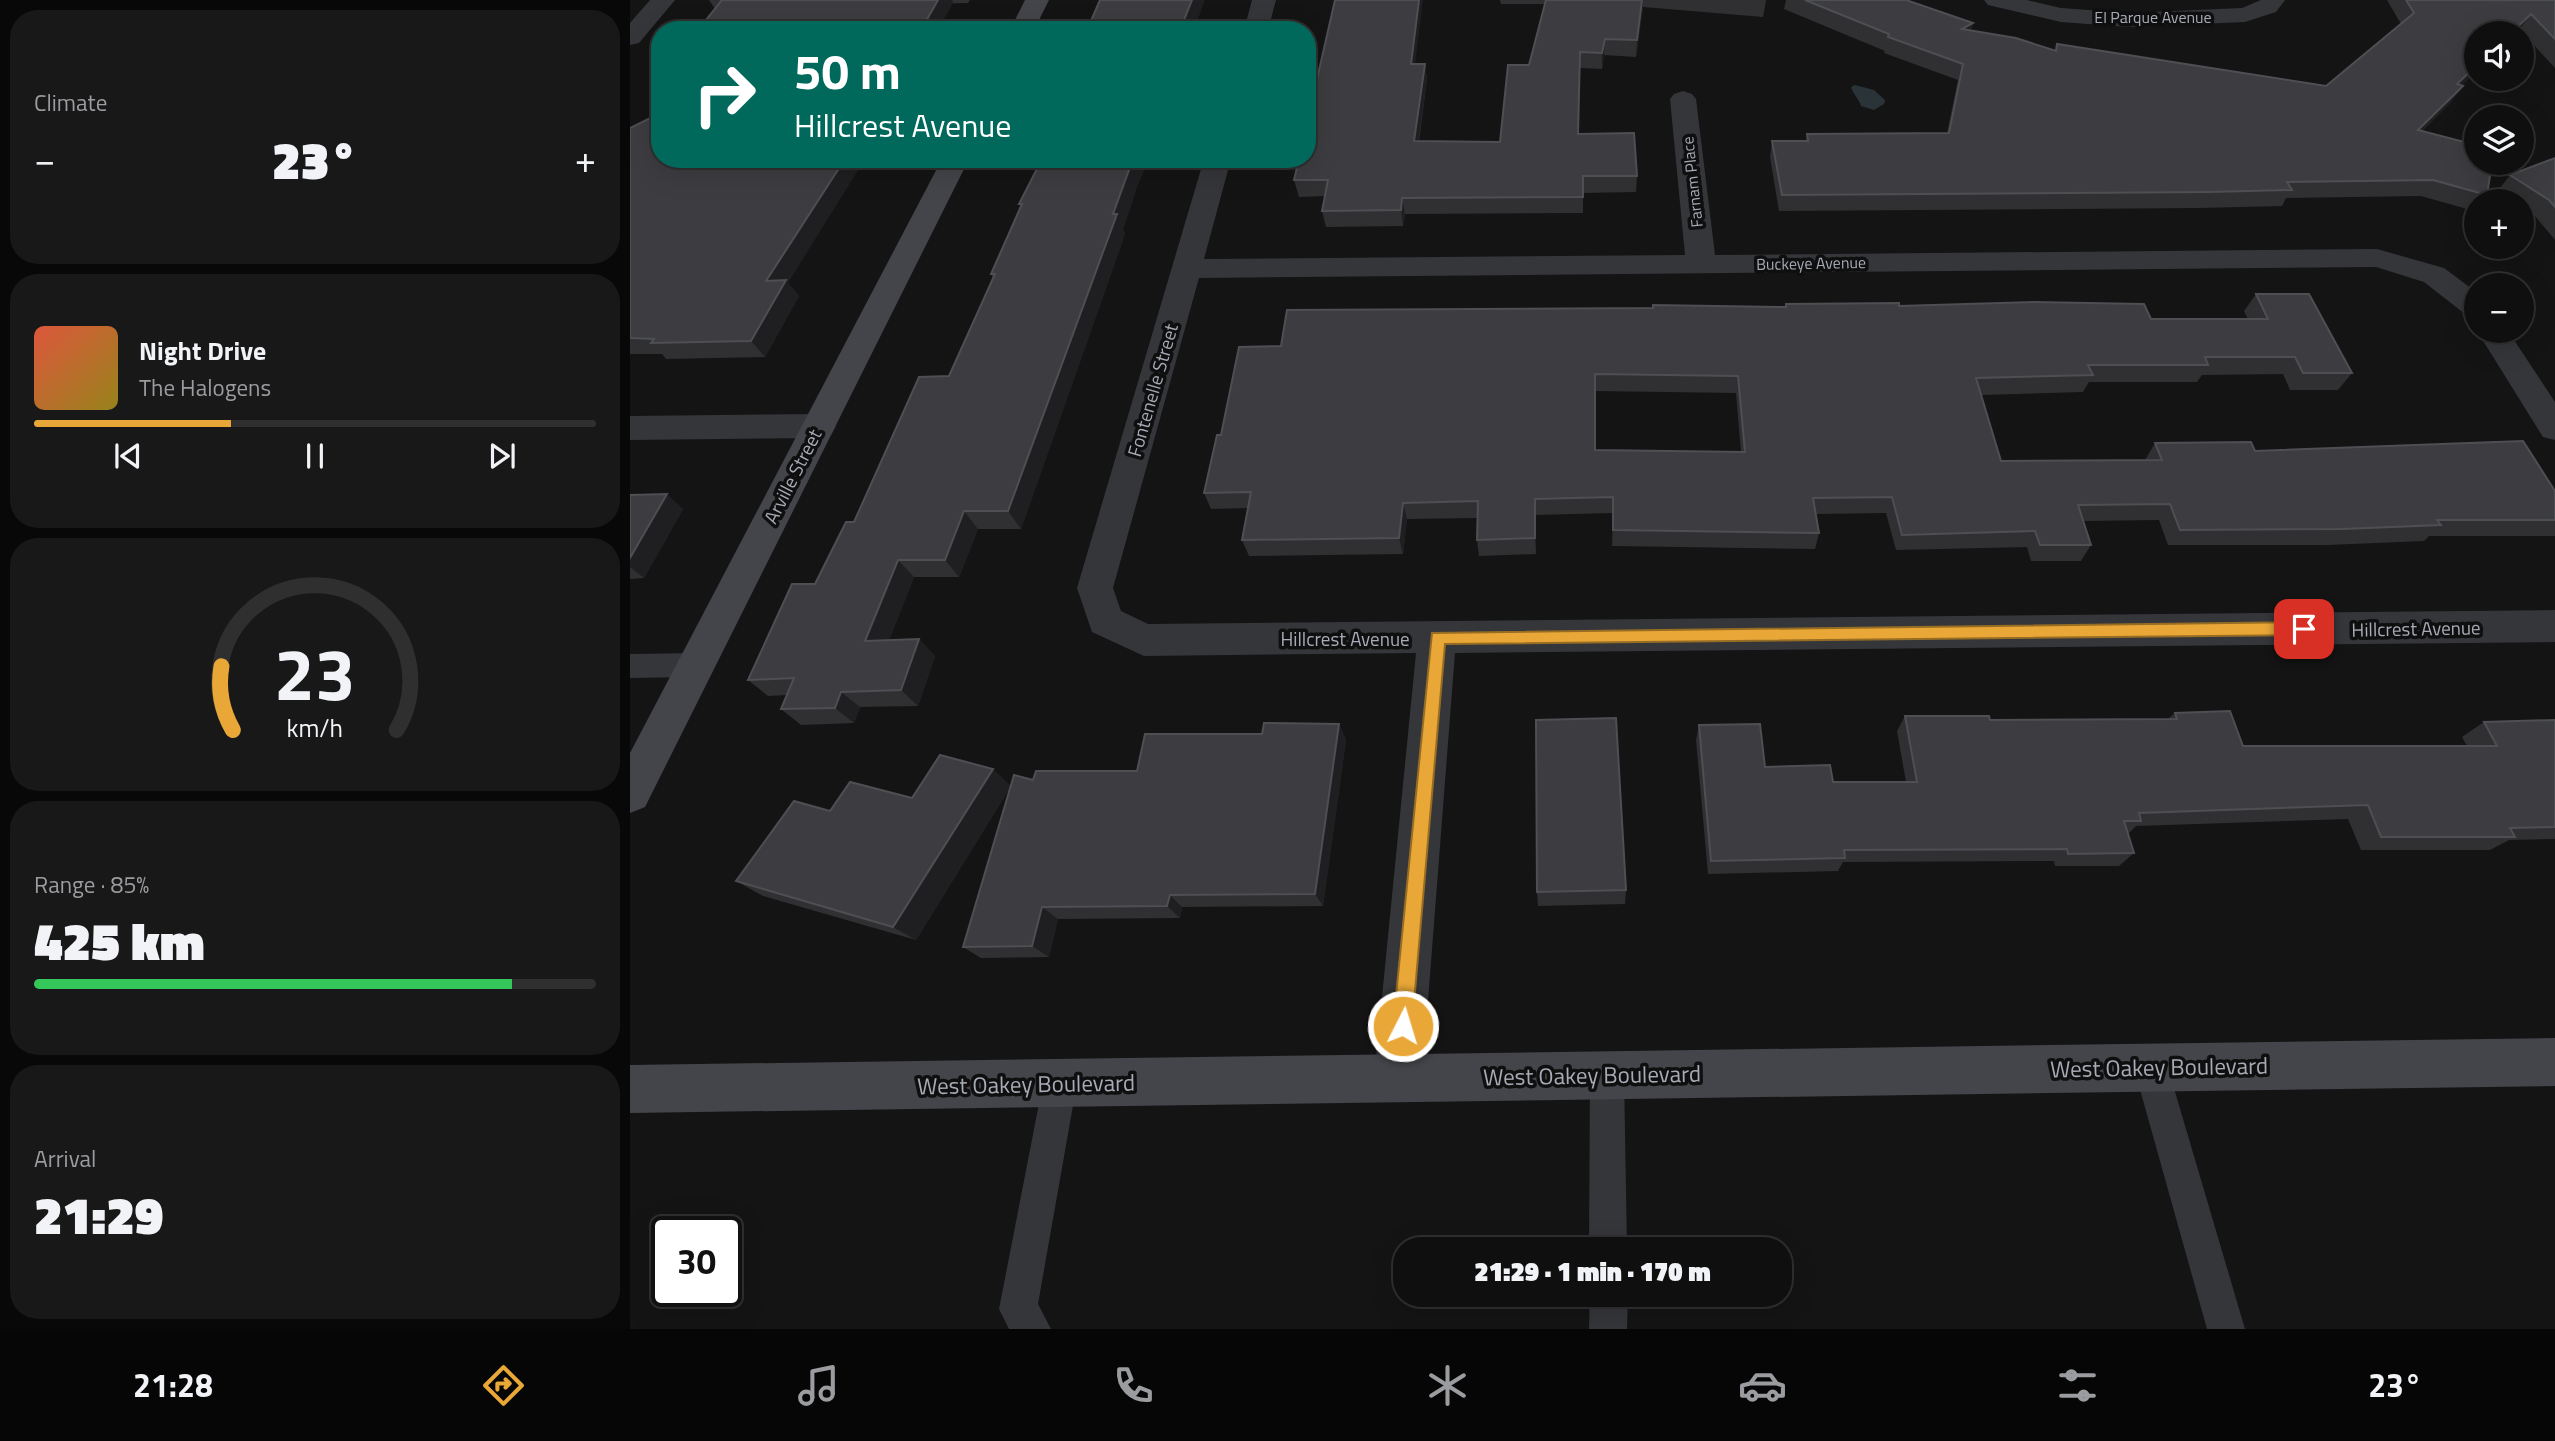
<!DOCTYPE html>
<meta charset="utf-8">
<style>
:root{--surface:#0f0f10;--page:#181819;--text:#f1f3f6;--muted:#9b9c9f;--line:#2f2f30;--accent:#e9a737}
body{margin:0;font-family:"Titillium Web",sans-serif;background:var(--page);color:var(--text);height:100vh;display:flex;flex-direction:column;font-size:26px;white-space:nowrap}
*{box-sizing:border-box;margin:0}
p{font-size:23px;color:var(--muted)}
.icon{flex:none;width:38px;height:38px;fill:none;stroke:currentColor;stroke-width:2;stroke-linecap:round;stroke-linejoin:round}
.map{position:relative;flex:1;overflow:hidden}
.side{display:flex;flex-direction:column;gap:10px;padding:10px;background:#080809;width:630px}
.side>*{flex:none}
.hud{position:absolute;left:21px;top:21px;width:665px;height:147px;border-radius:28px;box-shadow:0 7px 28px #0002,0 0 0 2px var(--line);background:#00695c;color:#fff;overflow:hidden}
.controls{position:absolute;left:1834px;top:21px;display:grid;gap:14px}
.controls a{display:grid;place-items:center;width:70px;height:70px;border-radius:50%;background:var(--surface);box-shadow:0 7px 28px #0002,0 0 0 2px var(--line);font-size:35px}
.speed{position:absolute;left:21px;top:1216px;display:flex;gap:14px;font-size:35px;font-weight:700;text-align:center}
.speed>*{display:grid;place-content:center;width:91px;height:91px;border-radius:50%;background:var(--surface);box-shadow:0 7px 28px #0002,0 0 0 2px var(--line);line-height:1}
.speed .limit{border:4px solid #111;border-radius:10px;background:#fff;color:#111}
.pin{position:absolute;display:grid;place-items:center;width:60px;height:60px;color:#fff;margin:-30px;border-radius:14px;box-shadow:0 4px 10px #0006}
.me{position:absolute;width:77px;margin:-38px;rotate:5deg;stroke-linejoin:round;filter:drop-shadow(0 0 5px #0008)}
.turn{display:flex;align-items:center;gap:24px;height:147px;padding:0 28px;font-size:32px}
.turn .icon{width:91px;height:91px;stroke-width:2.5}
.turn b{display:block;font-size:49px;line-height:60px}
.big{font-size:52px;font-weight:800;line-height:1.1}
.side .tile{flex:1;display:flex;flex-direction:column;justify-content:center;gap:10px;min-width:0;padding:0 24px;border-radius:28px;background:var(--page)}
.side .dial{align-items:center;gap:0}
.dial svg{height:182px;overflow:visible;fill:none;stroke:var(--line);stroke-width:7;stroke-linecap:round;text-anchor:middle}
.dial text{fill:var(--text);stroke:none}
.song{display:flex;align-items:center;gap:21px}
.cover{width:84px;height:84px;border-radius:10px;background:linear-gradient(135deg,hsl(10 70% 55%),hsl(50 70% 35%))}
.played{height:7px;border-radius:4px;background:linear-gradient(90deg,var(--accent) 35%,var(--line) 35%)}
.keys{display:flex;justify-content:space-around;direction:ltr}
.heat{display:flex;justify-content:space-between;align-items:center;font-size:38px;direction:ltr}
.charge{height:10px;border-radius:5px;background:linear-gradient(90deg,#34c759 85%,var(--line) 0)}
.trip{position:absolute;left:763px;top:1237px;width:399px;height:70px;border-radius:28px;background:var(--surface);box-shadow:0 7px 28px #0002,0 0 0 2px var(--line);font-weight:800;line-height:70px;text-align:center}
.menu{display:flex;height:112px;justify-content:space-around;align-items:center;background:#060606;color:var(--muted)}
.menu .icon{width:49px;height:49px}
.menu .on{color:var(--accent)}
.menu b{font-size:32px;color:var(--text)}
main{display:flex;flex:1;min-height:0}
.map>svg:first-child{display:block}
.water{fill:#2a3338}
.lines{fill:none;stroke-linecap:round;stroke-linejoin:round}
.lane{fill:#35363a;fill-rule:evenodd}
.street{fill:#35363a;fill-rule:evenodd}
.secondary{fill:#43454a;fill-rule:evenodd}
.wall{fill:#303033;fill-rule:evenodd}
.shaded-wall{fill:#1f1f21}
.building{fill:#3d3d41;stroke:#4d4f53;stroke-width:2;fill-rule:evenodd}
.route{fill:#e9a737;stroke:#976d24;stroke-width:2}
.labels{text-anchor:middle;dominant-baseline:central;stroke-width:7;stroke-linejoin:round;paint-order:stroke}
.far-street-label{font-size:16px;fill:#a6abb5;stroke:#0f0f10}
.street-label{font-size:19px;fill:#a6abb5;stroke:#0f0f10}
.near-street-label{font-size:23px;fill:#a6abb5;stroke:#0f0f10}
</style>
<main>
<section class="side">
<div class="tile"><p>Climate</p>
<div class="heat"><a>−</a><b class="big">23°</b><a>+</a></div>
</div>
<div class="tile">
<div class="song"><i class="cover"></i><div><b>Night Drive</b><p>The Halogens</p></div></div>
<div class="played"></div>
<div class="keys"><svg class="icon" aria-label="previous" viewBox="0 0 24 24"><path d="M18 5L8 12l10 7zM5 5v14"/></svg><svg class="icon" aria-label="pause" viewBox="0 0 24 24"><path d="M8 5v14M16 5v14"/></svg><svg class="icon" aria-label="next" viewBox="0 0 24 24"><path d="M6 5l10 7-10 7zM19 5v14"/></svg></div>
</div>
<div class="tile dial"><svg viewBox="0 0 100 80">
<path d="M14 69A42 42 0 1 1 86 69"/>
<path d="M14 69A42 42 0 0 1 9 41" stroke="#e9a737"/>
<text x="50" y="56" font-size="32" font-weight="700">23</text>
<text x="50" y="72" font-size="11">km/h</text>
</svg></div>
<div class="tile"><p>Range · 85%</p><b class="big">425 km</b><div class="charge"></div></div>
<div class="tile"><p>Arrival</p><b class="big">21:29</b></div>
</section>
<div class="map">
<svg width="1925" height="1329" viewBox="0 0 1925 1329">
<rect width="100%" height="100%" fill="#141415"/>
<!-- water -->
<path class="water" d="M 1225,85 L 1244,90 L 1255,100 L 1254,104 L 1244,110 L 1231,106 C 1229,99 1223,94 1221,87 Z"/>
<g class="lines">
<!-- lane -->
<g class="lane">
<path d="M 65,653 L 75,657 L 79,665 L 75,673 L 65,677 L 0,678 L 0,654 Z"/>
<path d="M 1521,1051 L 1533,1056 L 1538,1068 L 1615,1329 L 1577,1329 L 1504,1068 L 1509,1056 Z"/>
<path d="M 977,1058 L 989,1063 L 994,1075 L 997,1250 L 959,1250 L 960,1075 L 965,1063 Z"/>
<path d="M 430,1066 L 442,1071 L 447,1083 L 408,1304 L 421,1329 L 379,1329 L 369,1309 L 413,1083 L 418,1071 Z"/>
<path d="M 960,1295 L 998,1295 L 997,1329 L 959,1329 Z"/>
</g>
<!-- street -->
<g class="street">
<path d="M 20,0 L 45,0 L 9,43 L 0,45 L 0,23 Z"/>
<path d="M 622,0 L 646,0 L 638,30 L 614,30 Z"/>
<path d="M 1354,0 L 1397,0 L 1431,8 L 1498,13 L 1612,8 L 1631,0 L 1655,0 L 1646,12 L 1615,22 L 1498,27 L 1431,22 L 1358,5 Z"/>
<path d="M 1053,91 L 1062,94 L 1066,99 L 1085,255 L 1747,249 L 1814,268 L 1846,292 L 1846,317 L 1835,314 L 1794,282 L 1746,267 L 569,278 L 483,588 L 491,611 L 518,624 L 1925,610 L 1925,642 L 825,653 L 792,1078 L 785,1095 L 768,1102 L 751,1095 L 744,1078 L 786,653 L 514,656 L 462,632 L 447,588 L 574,159 L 601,159 L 574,259 L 1055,255 L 1040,99 L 1044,94 Z"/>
<path d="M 1847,331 L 1878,331 L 1925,402 L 1925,440 L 1913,437 Z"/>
<path d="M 189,414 L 201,417 L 206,426 L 201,435 L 189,438 L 0,440 L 0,416 Z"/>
</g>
<!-- secondary -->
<g class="secondary">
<path d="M 395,0 L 419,0 L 404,30 L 380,30 Z"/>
<path d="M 312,159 L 339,159 L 15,807 L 0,813 L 0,753 Z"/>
<path d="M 1925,1038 L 1925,1086 L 0,1113 L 0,1065 Z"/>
</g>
</g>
<!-- wall -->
<g class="wall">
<path d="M 79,0 L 340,0 L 338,3 L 85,9 Z"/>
<path d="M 870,0 L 1136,0 L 1133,17 L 1013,7 L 1006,57 L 974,55 L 972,69 L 950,68 L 948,134 L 1007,176 L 1006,192 L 953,193 L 953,213 L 775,214 L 773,226 L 696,227 L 692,211 L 695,196 L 669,197 L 664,180 L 785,64 L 795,64 L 797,80 L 789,141 L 870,142 L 899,65 L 914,4 L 871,4 Z"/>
<path d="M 1156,0 L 1276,0 L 1343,23 L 1341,31 L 1424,51 L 1427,44 L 1696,86 L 1771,24 L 1757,0 L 1925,0 L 1925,68 L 1890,30 L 1887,33 L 1846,33 L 1846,71 L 1831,86 L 1833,86 L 1821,102 L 1792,131 L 1857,195 L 1852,201 L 1846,201 L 1846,208 L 1844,211 L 1791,196 L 1656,198 L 1652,206 L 1569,208 L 1149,211 L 1140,157 L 1142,141 L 1176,141 L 1177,134 L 1317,133 L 1328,80 L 1254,53 L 1255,51 L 1154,9 Z"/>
<path d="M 0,128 L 158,283 L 169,296 L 135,357 L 36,359 L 32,354 L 0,354 Z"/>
<path d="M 1925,158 L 1925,240 L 1905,216 L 1892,207 L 1892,201 L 1882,201 L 1867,192 L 1880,175 Z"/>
<path d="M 506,190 L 493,229 L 495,234 L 391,529 L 348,529 L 329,577 L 284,577 L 259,640 L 289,639 L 305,656 L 288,706 L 230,707 L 224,723 L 171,725 L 151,709 L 157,695 L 138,696 L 118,680 L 185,584 L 224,522 L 319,376 L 363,278 L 361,274 L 391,207 L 389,204 Z"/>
<path d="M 1626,294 L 1722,373 L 1708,390 L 1660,390 L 1653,374 L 1572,375 L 1567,382 L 1459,382 L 1453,392 L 1351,395 L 1371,461 L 1515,460 L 1525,443 L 1625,451 L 1925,491 L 1925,536 L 1799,536 L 1794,541 L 1697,545 L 1538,545 L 1529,520 L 1453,521 L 1461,545 L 1451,561 L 1401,561 L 1397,547 L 1266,550 L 1256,513 L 1186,514 L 1189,533 L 1185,549 L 982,546 L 983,513 L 906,515 L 906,554 L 849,556 L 847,540 L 847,518 L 777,519 L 773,554 L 619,556 L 612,540 L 618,508 L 581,509 L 574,493 L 591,435 L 651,346 L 1155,307 L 1156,304 L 1269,306 L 1521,319 L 1618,319 L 1614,311 ZM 965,391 L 1106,393 L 1111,452 L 965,450 Z"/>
<path d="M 0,495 L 53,509 L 14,578 L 0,579 Z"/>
<path d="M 1545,713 L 1613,746 L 1837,746 L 1832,737 L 1854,722 L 1925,720 L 1925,839 L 1879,840 L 1860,850 L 1731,850 L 1718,819 L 1506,826 L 1498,834 L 1504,853 L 1489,866 L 1425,866 L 1424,861 L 1213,862 L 1208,871 L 1078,874 L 1066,740 L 1069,725 L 1135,767 L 1203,782 L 1276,782 L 1267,731 L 1275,716 L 1360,720 L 1538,719 Z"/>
<path d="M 709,724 L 716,740 L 693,906 L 552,907 L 550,918 L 428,919 L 419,957 L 351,958 L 333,947 L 381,786 L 286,940 L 133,896 L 106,881 L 200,811 L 282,798 L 381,785 L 403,780 L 507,771 L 632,734 Z"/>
<path d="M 996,890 L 995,904 L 908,906 L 907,892 Z"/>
</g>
<!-- shaded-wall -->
<g class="shaded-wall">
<path d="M 308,0 L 322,0 L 323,3 L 308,30 L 291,30 Z"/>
<path d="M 562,0 L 575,0 L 564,30 L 550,30 Z"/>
<path d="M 789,0 L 793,0 L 783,81 L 781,64 Z"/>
<path d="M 1012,0 L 1013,0 L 1013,7 L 1006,57 L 1007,40 Z"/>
<path d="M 1901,14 L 1887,33 L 1881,33 Z"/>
<path d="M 1343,23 L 1338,39 L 1332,29 Z"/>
<path d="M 975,39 L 974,55 L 972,69 L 972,53 Z"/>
<path d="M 795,64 L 797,80 L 786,157 L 784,141 Z"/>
<path d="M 1846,66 L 1846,71 L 1816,100 L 1827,84 Z"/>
<path d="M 1833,86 L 1821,102 L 1776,146 L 1788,130 Z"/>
<path d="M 215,159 L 235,159 L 158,283 L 169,296 L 135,357 L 121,341 L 136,281 Z"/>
<path d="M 503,159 L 519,159 L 506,190 L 493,229 L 495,234 L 391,529 L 378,511 Z"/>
<path d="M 772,198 L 775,214 L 773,226 L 771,210 Z"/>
<path d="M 37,494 L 53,509 L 14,578 L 0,567 L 0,558 Z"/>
<path d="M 905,499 L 906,515 L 906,554 L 905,538 Z"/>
<path d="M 773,503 L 777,519 L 773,554 L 769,538 Z"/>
<path d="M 334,511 L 348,529 L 329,577 L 315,560 Z"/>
<path d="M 268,560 L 284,577 L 253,657 L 235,641 Z"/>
<path d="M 289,639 L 305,656 L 288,706 L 271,690 Z"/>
<path d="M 211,692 L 230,707 L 224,723 L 205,708 Z"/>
<path d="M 709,724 L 716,740 L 693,906 L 685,894 Z"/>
<path d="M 363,769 L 381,786 L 286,940 L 263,927 Z"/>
<path d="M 540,895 L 552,907 L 550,918 L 537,906 Z"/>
<path d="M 412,907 L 428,919 L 419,957 L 402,946 Z"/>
</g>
<!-- building -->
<g class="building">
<path d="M 92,0 L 308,0 L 291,30 L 68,30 Z"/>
<path d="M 470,0 L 562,0 L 550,30 L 457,30 Z"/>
<path d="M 705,0 L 789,0 L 781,64 L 795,64 L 784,141 L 870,142 L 878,65 L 899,65 L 916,0 L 1012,0 L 1007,40 L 975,39 L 972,53 L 950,52 L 948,134 L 1004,133 L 1007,176 L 953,176 L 953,197 L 772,198 L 771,210 L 692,211 L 698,180 L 664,180 L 669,159 L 677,159 L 677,123 Z"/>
<path d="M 1175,0 L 1276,0 L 1343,23 L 1332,29 L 1386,38 L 1426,51 L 1427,44 L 1696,86 L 1784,13 L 1776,0 L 1925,0 L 1925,39 L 1901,14 L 1881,33 L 1846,33 L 1846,66 L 1827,84 L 1833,86 L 1788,130 L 1846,145 L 1846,163 L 1862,163 L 1857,195 L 1803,180 L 1657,182 L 1662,190 L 1578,192 L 1152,195 L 1142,141 L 1178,141 L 1177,134 L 1319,133 L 1333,64 L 1258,37 L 1259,34 Z"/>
<path d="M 30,113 L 30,159 L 215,159 L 136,281 L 156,280 L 121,341 L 21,343 L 24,339 L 0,338 L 0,128 Z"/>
<path d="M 1925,158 L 1925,207 L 1919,200 L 1880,175 Z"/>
<path d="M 412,159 L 503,159 L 483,214 L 487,214 L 378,511 L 334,511 L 315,560 L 268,560 L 235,641 L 289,639 L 271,690 L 211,692 L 205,708 L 151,709 L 164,678 L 118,680 L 162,584 L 185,584 L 216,522 L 224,522 L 289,377 L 319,376 L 365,274 L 361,274 L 392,204 L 389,204 Z"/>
<path d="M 1626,294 L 1679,294 L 1722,373 L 1673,373 L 1665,357 L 1575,357 L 1578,365 L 1458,365 L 1463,375 L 1346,378 L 1371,461 L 1532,460 L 1525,443 L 1621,442 L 1625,451 L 1893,441 L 1925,491 L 1925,520 L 1807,520 L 1811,525 L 1712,529 L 1550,530 L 1540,504 L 1448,505 L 1461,545 L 1410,545 L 1405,531 L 1272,535 L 1262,497 L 1183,498 L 1189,533 L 983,530 L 983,497 L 905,499 L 905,538 L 847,540 L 848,501 L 773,503 L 769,538 L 612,540 L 621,492 L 574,493 L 587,435 L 591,435 L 609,347 L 651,346 L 657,310 L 1023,308 L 1023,305 L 1156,307 L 1156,304 L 1269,303 L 1269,306 L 1404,302 L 1514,304 L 1521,319 L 1638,319 ZM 965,374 L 1108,376 L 1115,452 L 965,450 Z"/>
<path d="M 37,494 L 0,558 L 0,495 Z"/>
<path d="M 1600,711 L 1613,746 L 1867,746 L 1854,722 L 1925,720 L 1925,827 L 1880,828 L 1885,837 L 1751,837 L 1738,805 L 1509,813 L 1511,821 L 1494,821 L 1504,853 L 1438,854 L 1437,849 L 1214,850 L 1215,858 L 1081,861 L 1069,725 L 1130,724 L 1135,767 L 1200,765 L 1203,782 L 1287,782 L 1275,716 L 1359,716 L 1360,720 L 1547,719 L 1545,713 Z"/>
<path d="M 986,718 L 996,890 L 907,892 L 906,720 Z"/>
<path d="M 634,723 L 709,724 L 685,894 L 540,895 L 537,906 L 412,907 L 402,946 L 333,947 L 384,775 L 403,780 L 406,771 L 507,771 L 515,734 L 632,734 Z"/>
<path d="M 310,755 L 363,769 L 263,927 L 106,881 L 164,801 L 200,811 L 220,782 L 282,798 Z"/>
</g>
<!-- route -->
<path class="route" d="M 1674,622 L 1681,629 L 1674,635 L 815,644 L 782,1026 L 780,1032 L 773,1035 L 766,1032 L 763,1026 L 802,633 Z"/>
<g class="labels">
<!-- far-street labels -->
<g class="far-street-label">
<text x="1523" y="17">El Parque Avenue</text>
<text transform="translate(1062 182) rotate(-96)">Farnam Place</text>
<text transform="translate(1181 263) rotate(-1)">Buckeye Avenue</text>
</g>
<!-- street labels -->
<g class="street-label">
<text transform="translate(522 390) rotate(-74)">Fontenelle Street</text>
<text transform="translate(162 476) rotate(-63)">Arville Street</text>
<text transform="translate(1786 628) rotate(-1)">Hillcrest Avenue</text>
<text x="715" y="638">Hillcrest Avenue</text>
</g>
<!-- near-street labels -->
<g class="near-street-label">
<text transform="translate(1529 1067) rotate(-1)">West Oakey Boulevard</text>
<text transform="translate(962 1075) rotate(-1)">West Oakey Boulevard</text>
<text transform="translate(396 1084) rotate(-1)">West Oakey Boulevard</text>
</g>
</g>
</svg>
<div class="controls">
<a><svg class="icon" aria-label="sound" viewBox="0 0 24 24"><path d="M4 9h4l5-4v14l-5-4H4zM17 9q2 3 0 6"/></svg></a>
<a><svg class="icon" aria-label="layers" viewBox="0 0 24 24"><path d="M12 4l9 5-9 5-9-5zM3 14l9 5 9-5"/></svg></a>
<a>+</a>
<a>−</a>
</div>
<div class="speed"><div class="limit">30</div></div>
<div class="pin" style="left:1674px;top:629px;background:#d93025"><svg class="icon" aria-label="arrive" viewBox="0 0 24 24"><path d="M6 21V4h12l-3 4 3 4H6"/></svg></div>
<svg class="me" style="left:773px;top:1026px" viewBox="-20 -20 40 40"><circle r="17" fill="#e9a737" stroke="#fff" stroke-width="3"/><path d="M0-11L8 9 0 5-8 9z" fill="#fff"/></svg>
<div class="trip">21:29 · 1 min · 170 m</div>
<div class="hud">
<div class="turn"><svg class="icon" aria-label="right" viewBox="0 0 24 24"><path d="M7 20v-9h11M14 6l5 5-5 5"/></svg><div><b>50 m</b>Hillcrest Avenue</div></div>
</div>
</div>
</main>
<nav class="menu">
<b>21:28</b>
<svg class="icon on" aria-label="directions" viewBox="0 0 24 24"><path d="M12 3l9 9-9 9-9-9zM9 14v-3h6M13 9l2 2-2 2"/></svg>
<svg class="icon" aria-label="music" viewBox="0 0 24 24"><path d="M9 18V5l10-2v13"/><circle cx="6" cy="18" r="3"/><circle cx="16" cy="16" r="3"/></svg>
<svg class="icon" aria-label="phone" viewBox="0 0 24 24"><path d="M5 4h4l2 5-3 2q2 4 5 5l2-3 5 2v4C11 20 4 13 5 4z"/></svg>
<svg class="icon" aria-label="climate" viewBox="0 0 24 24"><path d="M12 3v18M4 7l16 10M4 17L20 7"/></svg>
<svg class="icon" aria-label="car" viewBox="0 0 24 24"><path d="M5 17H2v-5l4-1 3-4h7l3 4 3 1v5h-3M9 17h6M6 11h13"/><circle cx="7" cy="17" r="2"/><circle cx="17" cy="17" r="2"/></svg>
<svg class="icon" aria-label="filters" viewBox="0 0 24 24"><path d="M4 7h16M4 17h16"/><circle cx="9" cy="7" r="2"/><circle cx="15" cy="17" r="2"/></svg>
<b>23°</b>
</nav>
